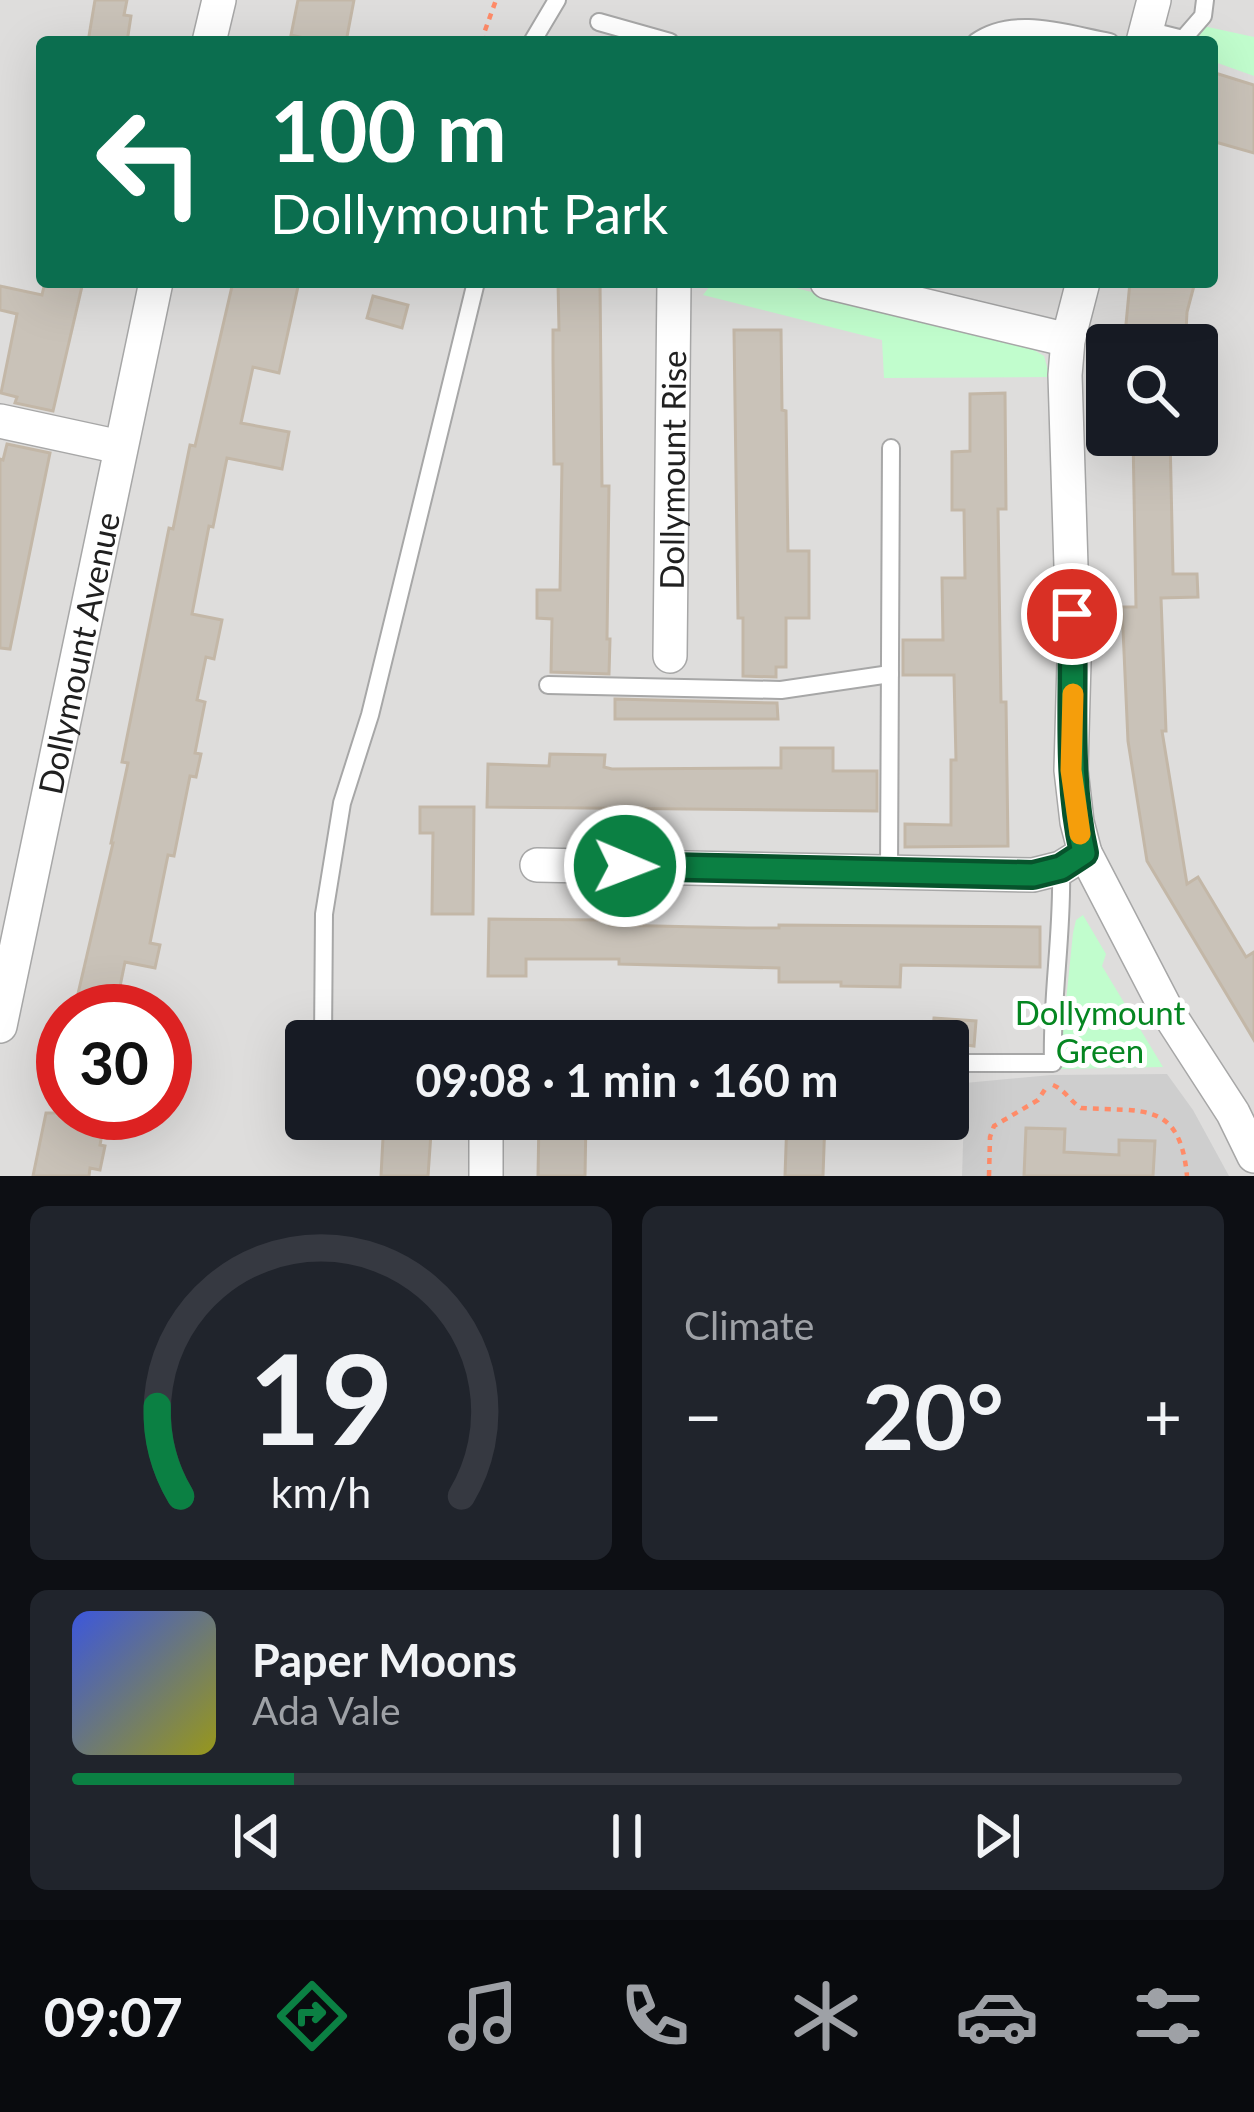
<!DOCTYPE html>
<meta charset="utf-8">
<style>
:root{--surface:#171b24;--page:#20242c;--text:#f1f3f6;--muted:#9ea1a6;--line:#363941;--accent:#0b8043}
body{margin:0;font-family:Lato,sans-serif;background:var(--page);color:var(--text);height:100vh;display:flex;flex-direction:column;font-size:45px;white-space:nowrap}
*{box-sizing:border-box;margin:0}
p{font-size:39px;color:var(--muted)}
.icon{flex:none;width:66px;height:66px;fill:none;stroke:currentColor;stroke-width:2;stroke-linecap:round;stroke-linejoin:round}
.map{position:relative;height:1176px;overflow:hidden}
.sheet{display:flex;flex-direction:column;gap:30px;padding:30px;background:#0d0f14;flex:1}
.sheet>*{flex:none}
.guide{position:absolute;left:36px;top:36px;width:1182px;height:252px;border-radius:12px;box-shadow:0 12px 48px #0002;background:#0b6e4f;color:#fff;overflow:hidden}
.tools{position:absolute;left:1086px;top:324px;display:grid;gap:24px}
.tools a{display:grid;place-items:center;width:132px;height:132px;border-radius:12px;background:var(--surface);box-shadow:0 12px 48px #0002;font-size:60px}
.speed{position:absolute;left:36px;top:984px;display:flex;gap:24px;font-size:60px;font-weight:700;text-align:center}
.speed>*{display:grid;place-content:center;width:156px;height:156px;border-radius:50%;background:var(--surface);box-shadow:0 12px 48px #0002;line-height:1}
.speed .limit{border:18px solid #d22;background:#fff;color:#111}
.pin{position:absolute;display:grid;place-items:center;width:102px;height:102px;color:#fff;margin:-51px;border:6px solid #fff;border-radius:50%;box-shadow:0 3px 12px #0007}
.me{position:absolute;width:132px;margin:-66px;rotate:91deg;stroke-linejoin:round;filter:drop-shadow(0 0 9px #0008)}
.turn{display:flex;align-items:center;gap:42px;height:252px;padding:0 36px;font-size:54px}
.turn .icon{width:156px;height:156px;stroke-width:2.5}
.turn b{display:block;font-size:84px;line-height:102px}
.big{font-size:90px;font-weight:700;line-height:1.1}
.sheet .card{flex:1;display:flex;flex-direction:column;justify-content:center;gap:18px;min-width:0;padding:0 42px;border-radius:18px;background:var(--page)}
.sheet .dial{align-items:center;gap:0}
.dial svg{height:312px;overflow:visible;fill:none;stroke:var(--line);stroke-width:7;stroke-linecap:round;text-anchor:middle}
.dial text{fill:var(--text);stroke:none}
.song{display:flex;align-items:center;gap:36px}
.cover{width:144px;height:144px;border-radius:18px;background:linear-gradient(135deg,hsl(230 70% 55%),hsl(60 70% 35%))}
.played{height:12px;border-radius:6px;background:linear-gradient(90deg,var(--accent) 20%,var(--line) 20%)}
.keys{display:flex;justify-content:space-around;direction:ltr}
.heat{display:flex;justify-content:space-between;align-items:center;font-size:66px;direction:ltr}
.sheet .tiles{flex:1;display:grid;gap:30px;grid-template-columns:1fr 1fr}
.card:last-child{grid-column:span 2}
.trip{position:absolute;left:285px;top:1020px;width:684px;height:120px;border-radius:12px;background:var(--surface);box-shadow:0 12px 48px #0002;font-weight:700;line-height:120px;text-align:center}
.menu{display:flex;height:192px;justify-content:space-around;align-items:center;background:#090b0e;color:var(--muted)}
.menu .icon{width:84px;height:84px}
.menu .on{color:var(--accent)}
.menu b{font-size:54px;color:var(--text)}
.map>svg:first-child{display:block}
.residential{fill:#dedddc;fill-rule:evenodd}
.religious{fill:#cecece}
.park{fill:#c1fdcd}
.building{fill:#c9c2b8;stroke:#c3b7a7;stroke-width:3}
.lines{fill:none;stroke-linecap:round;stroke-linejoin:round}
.service-casing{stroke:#a7a7a7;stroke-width:20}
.minor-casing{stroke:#a7a7a7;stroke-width:36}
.path{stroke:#ff8b68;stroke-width:4.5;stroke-dasharray:6 6;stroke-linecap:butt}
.service{stroke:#fff;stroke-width:16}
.minor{stroke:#fff;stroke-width:33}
.route-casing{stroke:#07532c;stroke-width:30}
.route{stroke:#0b8043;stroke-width:21}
.slow{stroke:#f59e0b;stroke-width:21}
.labels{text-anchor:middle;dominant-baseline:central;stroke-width:10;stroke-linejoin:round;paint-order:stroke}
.street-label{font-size:33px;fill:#202020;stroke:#fff}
.park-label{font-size:33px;fill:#058621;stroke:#fff}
</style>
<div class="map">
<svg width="1254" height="1176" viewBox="0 0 1254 1176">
<rect width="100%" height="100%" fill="#f1eee5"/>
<!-- residential -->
<path class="residential" d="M 0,0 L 1254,0 L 1254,1176 L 0,1176 ZM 42,42 L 1212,42 L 1212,282 L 42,282 ZM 1107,345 L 1197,345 L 1197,435 L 1107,435 ZM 63,1011 L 165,1011 L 165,1113 L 63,1113 ZM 306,1041 L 948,1041 L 948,1119 L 306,1119 Z"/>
<!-- religious -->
<path class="religious" d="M 1167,1074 L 1193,1110 L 1229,1176 L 962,1176 L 965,1083 L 1051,1075 Z"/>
<!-- park -->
<g class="park">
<path d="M 1194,24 L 1254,37 L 1254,76 L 1212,61 L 1212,42 L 1186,42 Z"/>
<path d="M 713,282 L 773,282 L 1034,350 L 1044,356 L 1050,377 L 884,378 L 882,340 L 703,295 Z"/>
<path d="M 1083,915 L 1106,954 L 1102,966 L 1163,1067 L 1059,1069 L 1073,933 L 1076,920 Z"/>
</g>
<!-- building -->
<g class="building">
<path d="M 95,0 L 127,0 L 124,15 L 131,16 L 127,42 L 88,42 Z"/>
<path d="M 298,0 L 354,0 L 346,42 L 321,42 L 291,35 Z"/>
<path d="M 1212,72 L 1254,85 L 1254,153 L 1212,141 Z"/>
<path d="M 45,282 L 83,282 L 53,411 L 15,403 L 17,397 L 1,393 L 17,314 L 0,310 L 0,286 L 42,295 Z"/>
<path d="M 233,282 L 299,282 L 279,373 L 253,367 L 241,423 L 289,432 L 282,469 L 227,458 L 213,527 L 209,526 L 192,614 L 222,620 L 214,659 L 206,657 L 197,700 L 205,702 L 195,753 L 201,754 L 196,777 L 190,776 L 174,856 L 168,855 L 150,943 L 160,945 L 155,968 L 125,962 L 115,1011 L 74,1011 L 113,843 L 111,843 L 128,763 L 122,762 L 169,528 L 173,529 L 190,445 L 195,446 Z"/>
<path d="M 558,282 L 600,282 L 602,486 L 609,486 L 607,639 L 610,639 L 609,674 L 551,672 L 552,619 L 537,618 L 537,590 L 560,590 L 562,464 L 554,464 L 553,359 L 553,330 L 559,330 Z"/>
<path d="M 1130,282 L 1195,282 L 1187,312 L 1186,332 L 1160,331 L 1160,345 L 1124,345 Z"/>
<path d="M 373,296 L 408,305 L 402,328 L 367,318 Z"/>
<path d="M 734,330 L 781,330 L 782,410 L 786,411 L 788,551 L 809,551 L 809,618 L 786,618 L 786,667 L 776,667 L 776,677 L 743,676 L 743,618 L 738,618 Z"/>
<path d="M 1005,393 L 1006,509 L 998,509 L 999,577 L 1001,702 L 1006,702 L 1008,846 L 905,847 L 905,824 L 951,825 L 951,760 L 956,760 L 954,675 L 903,675 L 903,640 L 943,640 L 942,578 L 965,578 L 964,510 L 952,510 L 952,452 L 970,451 L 970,394 Z"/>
<path d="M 1133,435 L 1170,435 L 1173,574 L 1197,574 L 1198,597 L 1161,598 L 1166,731 L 1162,731 L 1187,884 L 1198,877 L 1246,957 L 1254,952 L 1254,1040 L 1147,861 L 1128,741 L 1122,607 L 1136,607 Z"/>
<path d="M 7,444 L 50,453 L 10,649 L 0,648 L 0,459 L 3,460 Z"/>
<path d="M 615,699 L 777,703 L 778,719 L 615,719 Z"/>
<path d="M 781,748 L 833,748 L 833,771 L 877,771 L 877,811 L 487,807 L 488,764 L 549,766 L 550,754 L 605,755 L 604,767 L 612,769 L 781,768 Z"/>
<path d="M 420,807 L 474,807 L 473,914 L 432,914 L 433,833 L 420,833 Z"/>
<path d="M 489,919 L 610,920 L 610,925 L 747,928 L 779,928 L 779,925 L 1040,927 L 1040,967 L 901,965 L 900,987 L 841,986 L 841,982 L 779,982 L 779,968 L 619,964 L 619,959 L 526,959 L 526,976 L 488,976 Z"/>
<path d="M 934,1018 L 976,1021 L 974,1046 L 932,1041 Z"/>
<path d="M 46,1113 L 106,1113 L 100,1145 L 105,1146 L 100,1170 L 90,1168 L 89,1176 L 33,1176 Z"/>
<path d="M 384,1119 L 432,1119 L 428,1176 L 381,1176 Z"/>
<path d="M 539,1119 L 586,1119 L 585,1176 L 538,1176 Z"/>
<path d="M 787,1119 L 825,1119 L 823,1176 L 785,1176 Z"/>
<path d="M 1026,1128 L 1065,1129 L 1064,1152 L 1119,1155 L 1119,1140 L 1155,1141 L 1153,1176 L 1024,1176 Z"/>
</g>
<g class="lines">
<!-- service casing -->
<g class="service-casing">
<g id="service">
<path d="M 599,22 L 670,42"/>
<path d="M 1147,30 L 1183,39 L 1203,16 L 1205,0"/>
<path d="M 532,42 L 557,0"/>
<path d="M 976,42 C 1014,15 1066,34 1110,42"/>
<path d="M 548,685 L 781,690 L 890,674"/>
<path d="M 889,871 L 891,448"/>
<path d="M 323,1041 L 324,914 L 342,803 L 370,715 L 476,282"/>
<path d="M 948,1063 L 1053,1063 C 1051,998 1063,933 1061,868"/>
</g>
</g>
<!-- minor casing -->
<g class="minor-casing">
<g id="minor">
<path d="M 209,42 L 219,0"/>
<path d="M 1143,42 L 1154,0"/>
<path d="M 827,282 L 1068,340"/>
<path d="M 1083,282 L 1068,340 L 1065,375 L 1074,662 L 1071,770 L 1077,822 L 1085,853 L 1167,1011 L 1233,1113 L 1254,1156"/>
<path d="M 0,421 L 120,447"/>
<path id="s1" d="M 670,656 L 674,282"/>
<path d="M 537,865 L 1033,875 L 1061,868 L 1085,853"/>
<path id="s2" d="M 0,1026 L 156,282"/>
<path d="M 486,1176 L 486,1134"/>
</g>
</g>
<!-- path -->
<g class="path">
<path d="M 484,42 L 483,36 L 496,0"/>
<path d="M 1053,1085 C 1065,1090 1070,1101 1081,1108 C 1142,1112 1180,1100 1187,1176"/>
<path d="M 989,1176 L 990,1137 L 994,1126 L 1038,1100 L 1048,1085"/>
</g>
<!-- service -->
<use href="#service" class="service"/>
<!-- minor -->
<use href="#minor" class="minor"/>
</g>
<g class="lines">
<!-- route casing -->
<g class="route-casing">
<path id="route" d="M 625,866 L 1033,875 L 1061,868 L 1084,853 C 1066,774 1075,694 1072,614"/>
</g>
<!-- route -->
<use href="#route" class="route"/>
<!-- slow -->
<path class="slow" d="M 1073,694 L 1071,770 L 1080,834"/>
</g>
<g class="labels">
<!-- street labels -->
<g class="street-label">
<text stroke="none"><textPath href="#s1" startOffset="186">Dollymount Rise</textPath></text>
<text stroke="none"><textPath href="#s2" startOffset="381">Dollymount Avenue</textPath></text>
</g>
<!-- park labels -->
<g class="park-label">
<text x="1100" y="1012">Dollymount<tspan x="1100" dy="38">Green</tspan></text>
</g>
</g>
</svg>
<div class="tools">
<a><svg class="icon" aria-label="search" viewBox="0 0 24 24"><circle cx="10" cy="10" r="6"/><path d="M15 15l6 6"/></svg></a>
</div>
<div class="speed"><div class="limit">30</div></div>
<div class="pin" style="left:1072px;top:614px;background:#d93025"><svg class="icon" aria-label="arrive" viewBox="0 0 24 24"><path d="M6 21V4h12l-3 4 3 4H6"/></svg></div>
<svg class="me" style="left:625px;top:866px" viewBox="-20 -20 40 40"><circle r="17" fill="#0b8043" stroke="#fff" stroke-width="3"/><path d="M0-11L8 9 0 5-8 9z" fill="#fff"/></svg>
<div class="trip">09:08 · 1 min · 160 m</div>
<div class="guide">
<div class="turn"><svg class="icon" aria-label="left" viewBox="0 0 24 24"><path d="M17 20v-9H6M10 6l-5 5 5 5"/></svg><div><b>100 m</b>Dollymount Park</div></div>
</div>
</div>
<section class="sheet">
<div class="tiles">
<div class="card dial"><svg viewBox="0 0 100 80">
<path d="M14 69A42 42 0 1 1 86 69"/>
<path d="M14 69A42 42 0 0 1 8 46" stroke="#0b8043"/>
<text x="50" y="56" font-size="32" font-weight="700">19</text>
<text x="50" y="72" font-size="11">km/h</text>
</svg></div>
<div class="card"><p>Climate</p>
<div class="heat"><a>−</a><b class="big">20°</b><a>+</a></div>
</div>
<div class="card">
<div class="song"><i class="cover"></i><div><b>Paper Moons</b><p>Ada Vale</p></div></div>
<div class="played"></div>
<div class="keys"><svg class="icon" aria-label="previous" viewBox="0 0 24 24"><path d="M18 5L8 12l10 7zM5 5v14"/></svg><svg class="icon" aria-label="pause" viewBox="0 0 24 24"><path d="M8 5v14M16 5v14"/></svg><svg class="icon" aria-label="next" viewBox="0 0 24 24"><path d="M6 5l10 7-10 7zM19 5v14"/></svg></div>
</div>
</div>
</section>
<nav class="menu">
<b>09:07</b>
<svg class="icon on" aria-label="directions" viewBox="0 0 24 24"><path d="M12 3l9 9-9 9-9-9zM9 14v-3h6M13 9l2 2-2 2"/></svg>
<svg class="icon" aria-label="music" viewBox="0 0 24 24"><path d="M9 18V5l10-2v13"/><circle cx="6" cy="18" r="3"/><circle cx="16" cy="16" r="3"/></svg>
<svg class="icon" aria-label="phone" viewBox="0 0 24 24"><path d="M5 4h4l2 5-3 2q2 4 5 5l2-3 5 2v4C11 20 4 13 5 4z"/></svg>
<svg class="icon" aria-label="climate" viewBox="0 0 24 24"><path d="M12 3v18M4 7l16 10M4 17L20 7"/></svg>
<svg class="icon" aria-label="car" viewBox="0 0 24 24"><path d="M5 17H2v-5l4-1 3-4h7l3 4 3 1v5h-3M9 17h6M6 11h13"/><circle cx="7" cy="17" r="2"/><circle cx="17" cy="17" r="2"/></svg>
<svg class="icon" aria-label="filters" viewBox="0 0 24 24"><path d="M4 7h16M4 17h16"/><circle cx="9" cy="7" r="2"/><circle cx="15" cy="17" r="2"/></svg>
</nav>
